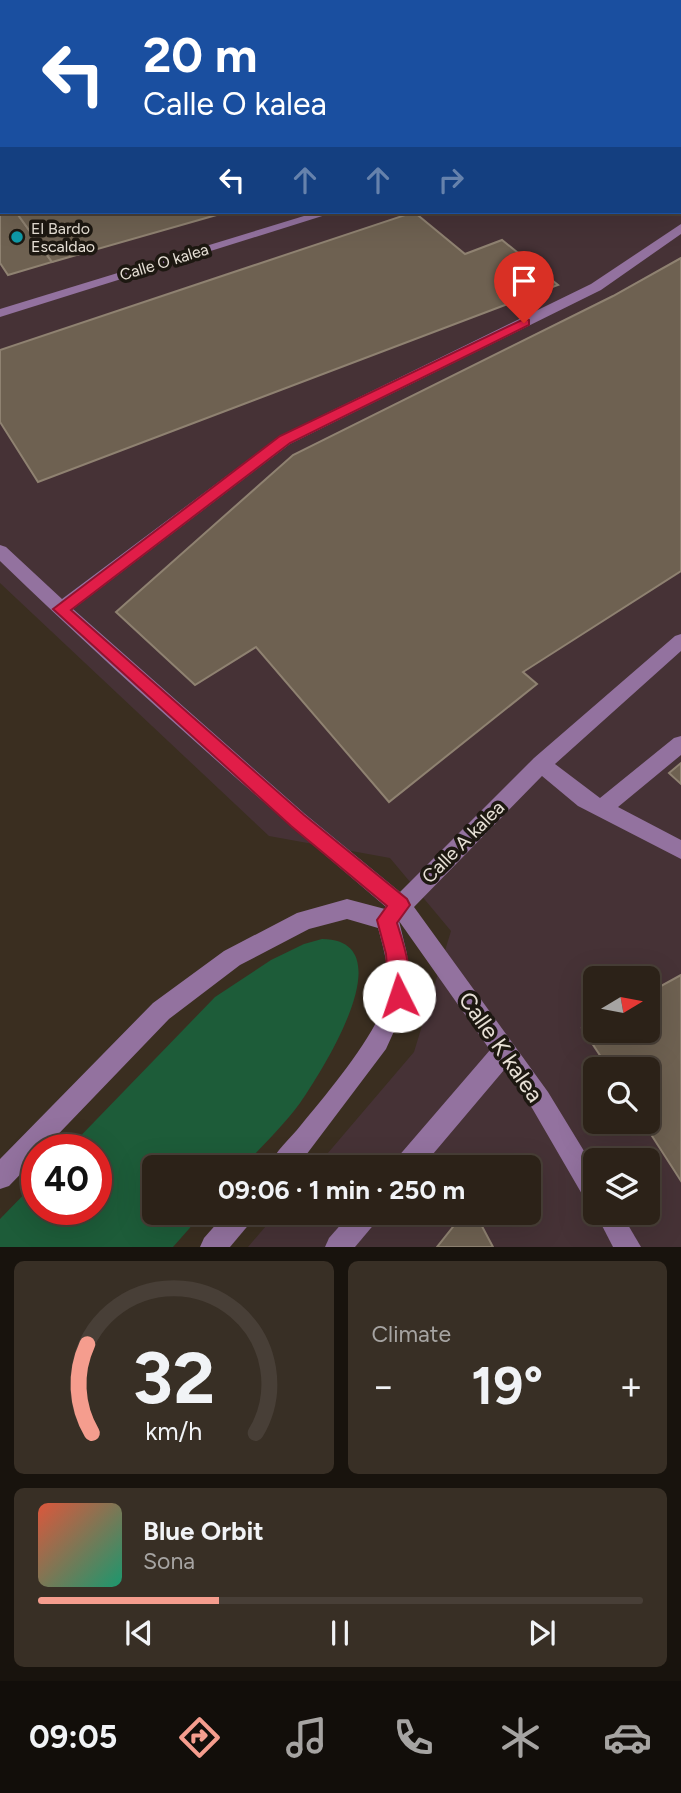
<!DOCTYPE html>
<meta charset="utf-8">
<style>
:root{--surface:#2c2218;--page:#382f25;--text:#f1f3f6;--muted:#a6a4a2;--line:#483f37;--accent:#f59d8e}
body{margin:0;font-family:Figtree,sans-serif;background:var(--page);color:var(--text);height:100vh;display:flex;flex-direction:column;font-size:26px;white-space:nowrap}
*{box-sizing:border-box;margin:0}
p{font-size:23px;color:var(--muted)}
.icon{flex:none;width:38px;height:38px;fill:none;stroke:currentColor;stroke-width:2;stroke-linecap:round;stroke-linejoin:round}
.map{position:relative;height:1247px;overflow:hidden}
.panel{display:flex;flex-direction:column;gap:14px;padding:14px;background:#18130d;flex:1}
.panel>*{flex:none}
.top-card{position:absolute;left:0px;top:0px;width:682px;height:214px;box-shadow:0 7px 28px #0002,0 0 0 2px var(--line);background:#1a4fa0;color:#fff;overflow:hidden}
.needle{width:46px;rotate:80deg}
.tools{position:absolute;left:583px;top:966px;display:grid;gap:14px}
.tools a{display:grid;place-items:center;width:77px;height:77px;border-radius:10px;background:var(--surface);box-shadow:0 7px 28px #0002,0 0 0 2px var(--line);font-size:35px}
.speed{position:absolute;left:21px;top:1134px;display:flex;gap:14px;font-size:35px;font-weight:700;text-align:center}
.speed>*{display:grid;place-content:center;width:91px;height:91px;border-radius:50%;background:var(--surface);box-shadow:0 7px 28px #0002,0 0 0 2px var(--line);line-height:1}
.speed .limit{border:10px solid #d22;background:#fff;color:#111}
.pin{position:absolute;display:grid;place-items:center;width:60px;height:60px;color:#fff;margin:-72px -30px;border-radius:50% 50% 50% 0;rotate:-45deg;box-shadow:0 0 7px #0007}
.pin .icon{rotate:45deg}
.me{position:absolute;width:77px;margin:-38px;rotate:356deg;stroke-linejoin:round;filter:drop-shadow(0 0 5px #0008)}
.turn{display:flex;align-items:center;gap:24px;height:147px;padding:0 28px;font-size:32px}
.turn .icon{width:91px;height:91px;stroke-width:2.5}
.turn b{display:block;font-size:49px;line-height:60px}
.lanes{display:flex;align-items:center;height:66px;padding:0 28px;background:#0003;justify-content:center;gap:35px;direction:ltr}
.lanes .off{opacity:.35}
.big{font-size:52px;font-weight:700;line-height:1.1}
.panel .card{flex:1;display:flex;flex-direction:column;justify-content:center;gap:10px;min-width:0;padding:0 24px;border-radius:10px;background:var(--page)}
.panel .dial{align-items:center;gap:0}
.dial svg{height:182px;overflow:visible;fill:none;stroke:var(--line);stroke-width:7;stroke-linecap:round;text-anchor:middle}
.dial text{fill:var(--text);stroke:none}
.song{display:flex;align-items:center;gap:21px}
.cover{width:84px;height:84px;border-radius:10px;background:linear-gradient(135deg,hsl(10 70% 55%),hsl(160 70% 35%))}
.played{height:7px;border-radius:4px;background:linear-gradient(90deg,var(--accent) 30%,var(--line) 30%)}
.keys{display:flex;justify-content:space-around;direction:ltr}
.heat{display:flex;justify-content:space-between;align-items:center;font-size:38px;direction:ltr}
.panel .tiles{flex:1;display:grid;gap:14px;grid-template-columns:1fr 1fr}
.card:last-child{grid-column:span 2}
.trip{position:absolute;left:142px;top:1155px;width:399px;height:70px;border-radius:10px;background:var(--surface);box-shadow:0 7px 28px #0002,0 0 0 2px var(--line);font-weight:700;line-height:70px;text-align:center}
.dock{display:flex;height:112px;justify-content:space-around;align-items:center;background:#120e0a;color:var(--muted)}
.dock .icon{width:49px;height:49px}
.dock .on{color:var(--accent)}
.dock b{font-size:32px;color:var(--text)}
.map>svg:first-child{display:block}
.industrial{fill:#463236;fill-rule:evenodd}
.green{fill:#1d5c39}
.building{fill:#6e6151;stroke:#8f8271;stroke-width:2}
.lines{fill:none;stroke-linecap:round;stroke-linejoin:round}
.minor{fill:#93729f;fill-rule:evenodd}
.route{fill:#e11d48;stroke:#92132f;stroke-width:2}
.culture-dot{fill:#0f9aa8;stroke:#1d1811;stroke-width:2.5}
.labels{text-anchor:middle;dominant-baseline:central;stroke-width:7;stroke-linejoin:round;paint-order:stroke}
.far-poi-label{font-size:16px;fill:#e7e0d6;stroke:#1d1811;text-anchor:start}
.far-street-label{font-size:16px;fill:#e7e0d6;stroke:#1d1811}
.street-label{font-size:19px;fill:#e7e0d6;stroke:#1d1811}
.near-street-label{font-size:23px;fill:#e7e0d6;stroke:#1d1811}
</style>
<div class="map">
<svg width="681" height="1247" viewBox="0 0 681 1247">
<rect width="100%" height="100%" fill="#3a2e20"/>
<!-- industrial -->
<path class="industrial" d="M 0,0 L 681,0 L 681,1247 L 248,1247 L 277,1213 L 528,1213 L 528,1167 L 316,1167 L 414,1052 L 451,931 L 390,858 L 269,836 L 0,583 ZM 2,2 L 681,2 L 681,212 L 2,212 ZM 595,978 L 648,978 L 648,1031 L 595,1031 ZM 595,1069 L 648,1069 L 648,1122 L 595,1122 ZM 595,1160 L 648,1160 L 648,1213 L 595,1213 Z"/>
<!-- green -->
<path class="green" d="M 322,939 C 406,940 322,1071 300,1103 C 283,1126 262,1146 243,1167 L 154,1167 L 154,1213 L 203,1213 L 173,1247 L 0,1247 L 0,1219 L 37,1181 L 37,1209 L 96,1209 L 96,1150 L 67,1150 L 215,997 L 271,960 L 304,944 Z"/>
<!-- building -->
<g class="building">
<path d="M 114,0 L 243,0 L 245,2 L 116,2 Z"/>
<path d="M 353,0 L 549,0 L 552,2 L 355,2 Z"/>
<path d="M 0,188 L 2,212 L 16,212 L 52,262 L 8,275 L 0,263 Z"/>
<path d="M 16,212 L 227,212 L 52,262 Z"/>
<path d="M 414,212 L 465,254 L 502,240 L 558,285 L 38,482 L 0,422 L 0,350 Z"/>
<path d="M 681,258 L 681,571 L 523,672 L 537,684 L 389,802 L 256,647 L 195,685 L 116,612 L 293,455 L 613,296 Z"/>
<path d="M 681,763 L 681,784 L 669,773 Z"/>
<path d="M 681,975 L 681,1181 L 643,1122 L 648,1122 L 648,1069 L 609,1069 L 582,1028 L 595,1021 L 595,1031 L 648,1031 L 648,993 Z"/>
<path d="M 464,1213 L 475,1213 L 493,1247 L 437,1247 Z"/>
</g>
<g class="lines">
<!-- minor -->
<g class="minor">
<path d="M 54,0 L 64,0 L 66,2 L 56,2 Z"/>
<path d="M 290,0 L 301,0 L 303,2 L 292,2 Z"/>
<path d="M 576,0 L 587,0 L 589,2 L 578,2 Z"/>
<path d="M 650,0 L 665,0 L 648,2 Z"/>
<rect x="0" y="131" width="2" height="6"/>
<path d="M 317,212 L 335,212 L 0,317 L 0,309 Z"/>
<path d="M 681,224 L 681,234 L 601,290 L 290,444 L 73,609 L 305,814 L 400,892 L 534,758 L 675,636 L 681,634 L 681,651 L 555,764 L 600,798 L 674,738 L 681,736 L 681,755 L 618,807 L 681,840 L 681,859 L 578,806 L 542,776 L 414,907 L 548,1092 L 595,1169 L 595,1204 L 586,1201 L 532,1108 L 504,1070 L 422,1167 L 394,1167 L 397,1158 L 490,1050 L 399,921 L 407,954 L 410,996 L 386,1049 L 297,1167 L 269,1167 C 275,1151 290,1139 301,1125 C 326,1095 378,1033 387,996 C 392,978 383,946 378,928 L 347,919 L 309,929 L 240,965 L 169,1019 L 43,1150 L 37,1150 L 37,1157 L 9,1186 L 0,1189 L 0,1159 L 153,1003 L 224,951 L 297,913 L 347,899 L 385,909 L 386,907 C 254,795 124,681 0,561 L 0,545 L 6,547 L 62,599 L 280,436 L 591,284 Z"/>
<path d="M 595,1212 L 621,1213 L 641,1247 L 613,1247 Z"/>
<path d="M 226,1213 L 255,1213 L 251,1222 L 230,1247 L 200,1247 L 204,1238 Z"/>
<path d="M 351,1213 L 380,1213 L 376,1222 L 355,1247 L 325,1247 L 329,1238 Z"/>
</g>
</g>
<!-- route -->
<path class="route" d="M 524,319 L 529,320 L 529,325 L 290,443 L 71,610 L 304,815 L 407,899 L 410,905 L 397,923 C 404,945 416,980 406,1003 L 399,1006 L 392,1003 L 389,996 L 386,954 L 377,920 L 387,906 L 291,826 L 53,609 L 280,436 Z"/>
<!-- markers -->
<circle class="culture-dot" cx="17" cy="237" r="7"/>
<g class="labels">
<!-- far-poi labels -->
<g class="far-poi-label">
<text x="31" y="228">El Bardo<tspan x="31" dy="18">Escaldao</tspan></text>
</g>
<!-- far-street labels -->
<g class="far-street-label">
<text transform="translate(164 262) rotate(-17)">Calle O kalea</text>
</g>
<!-- street labels -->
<g class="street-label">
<text transform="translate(463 842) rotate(-45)">Calle A kalea</text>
</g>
<!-- near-street labels -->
<g class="near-street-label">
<text transform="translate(501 1047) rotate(55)">Calle K kalea</text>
</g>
</g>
</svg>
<div class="tools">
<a><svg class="needle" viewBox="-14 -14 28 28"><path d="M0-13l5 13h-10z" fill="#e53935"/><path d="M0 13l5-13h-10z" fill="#a6a4a2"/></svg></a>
<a><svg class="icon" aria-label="search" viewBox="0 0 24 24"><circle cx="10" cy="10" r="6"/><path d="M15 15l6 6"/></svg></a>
<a><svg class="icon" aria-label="layers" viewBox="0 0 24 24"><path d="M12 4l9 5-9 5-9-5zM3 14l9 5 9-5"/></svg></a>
</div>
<div class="speed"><div class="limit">40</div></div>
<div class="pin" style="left:524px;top:323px;background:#d93025"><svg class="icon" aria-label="arrive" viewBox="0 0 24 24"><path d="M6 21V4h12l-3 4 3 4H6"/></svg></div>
<svg class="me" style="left:399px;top:996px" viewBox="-20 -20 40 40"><circle r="19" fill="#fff"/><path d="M0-13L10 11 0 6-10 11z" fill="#e11d48"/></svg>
<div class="trip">09:06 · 1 min · 250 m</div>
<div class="top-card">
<div class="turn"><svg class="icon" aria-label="left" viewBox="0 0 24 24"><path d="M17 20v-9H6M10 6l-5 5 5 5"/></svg><div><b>20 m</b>Calle O kalea</div></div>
<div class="lanes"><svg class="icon" aria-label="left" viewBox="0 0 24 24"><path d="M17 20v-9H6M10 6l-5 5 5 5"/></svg><svg class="icon off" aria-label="ahead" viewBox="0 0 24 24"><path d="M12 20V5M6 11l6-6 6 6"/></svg><svg class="icon off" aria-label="ahead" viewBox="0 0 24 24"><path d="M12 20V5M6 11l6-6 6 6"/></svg><svg class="icon off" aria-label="right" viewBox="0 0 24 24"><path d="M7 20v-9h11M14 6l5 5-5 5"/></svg></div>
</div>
</div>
<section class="panel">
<div class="tiles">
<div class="card dial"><svg viewBox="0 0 100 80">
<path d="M14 69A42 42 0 1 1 86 69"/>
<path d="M14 69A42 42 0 0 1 12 30" stroke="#f59d8e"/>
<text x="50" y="56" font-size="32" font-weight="700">32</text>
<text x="50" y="72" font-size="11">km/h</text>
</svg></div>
<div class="card"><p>Climate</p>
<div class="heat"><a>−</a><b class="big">19°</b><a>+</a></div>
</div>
<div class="card">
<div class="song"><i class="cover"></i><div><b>Blue Orbit</b><p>Sona</p></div></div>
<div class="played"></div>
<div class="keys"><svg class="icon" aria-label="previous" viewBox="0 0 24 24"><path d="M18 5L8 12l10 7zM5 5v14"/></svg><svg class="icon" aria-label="pause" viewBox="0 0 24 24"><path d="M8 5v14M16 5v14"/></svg><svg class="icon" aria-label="next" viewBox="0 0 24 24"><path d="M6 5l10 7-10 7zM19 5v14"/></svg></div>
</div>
</div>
</section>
<nav class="dock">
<b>09:05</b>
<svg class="icon on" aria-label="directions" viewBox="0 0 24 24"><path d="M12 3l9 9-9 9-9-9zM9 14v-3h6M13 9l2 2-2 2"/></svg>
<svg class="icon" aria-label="music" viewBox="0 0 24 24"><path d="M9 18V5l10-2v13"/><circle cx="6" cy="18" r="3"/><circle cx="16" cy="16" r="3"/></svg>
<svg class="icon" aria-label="phone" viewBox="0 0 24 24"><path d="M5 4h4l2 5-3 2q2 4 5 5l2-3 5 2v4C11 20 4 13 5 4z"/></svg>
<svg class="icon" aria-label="climate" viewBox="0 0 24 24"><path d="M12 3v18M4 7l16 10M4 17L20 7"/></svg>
<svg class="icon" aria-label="car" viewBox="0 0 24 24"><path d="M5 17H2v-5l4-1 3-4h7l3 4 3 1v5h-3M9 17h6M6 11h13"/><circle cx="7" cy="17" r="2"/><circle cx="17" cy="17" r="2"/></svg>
</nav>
